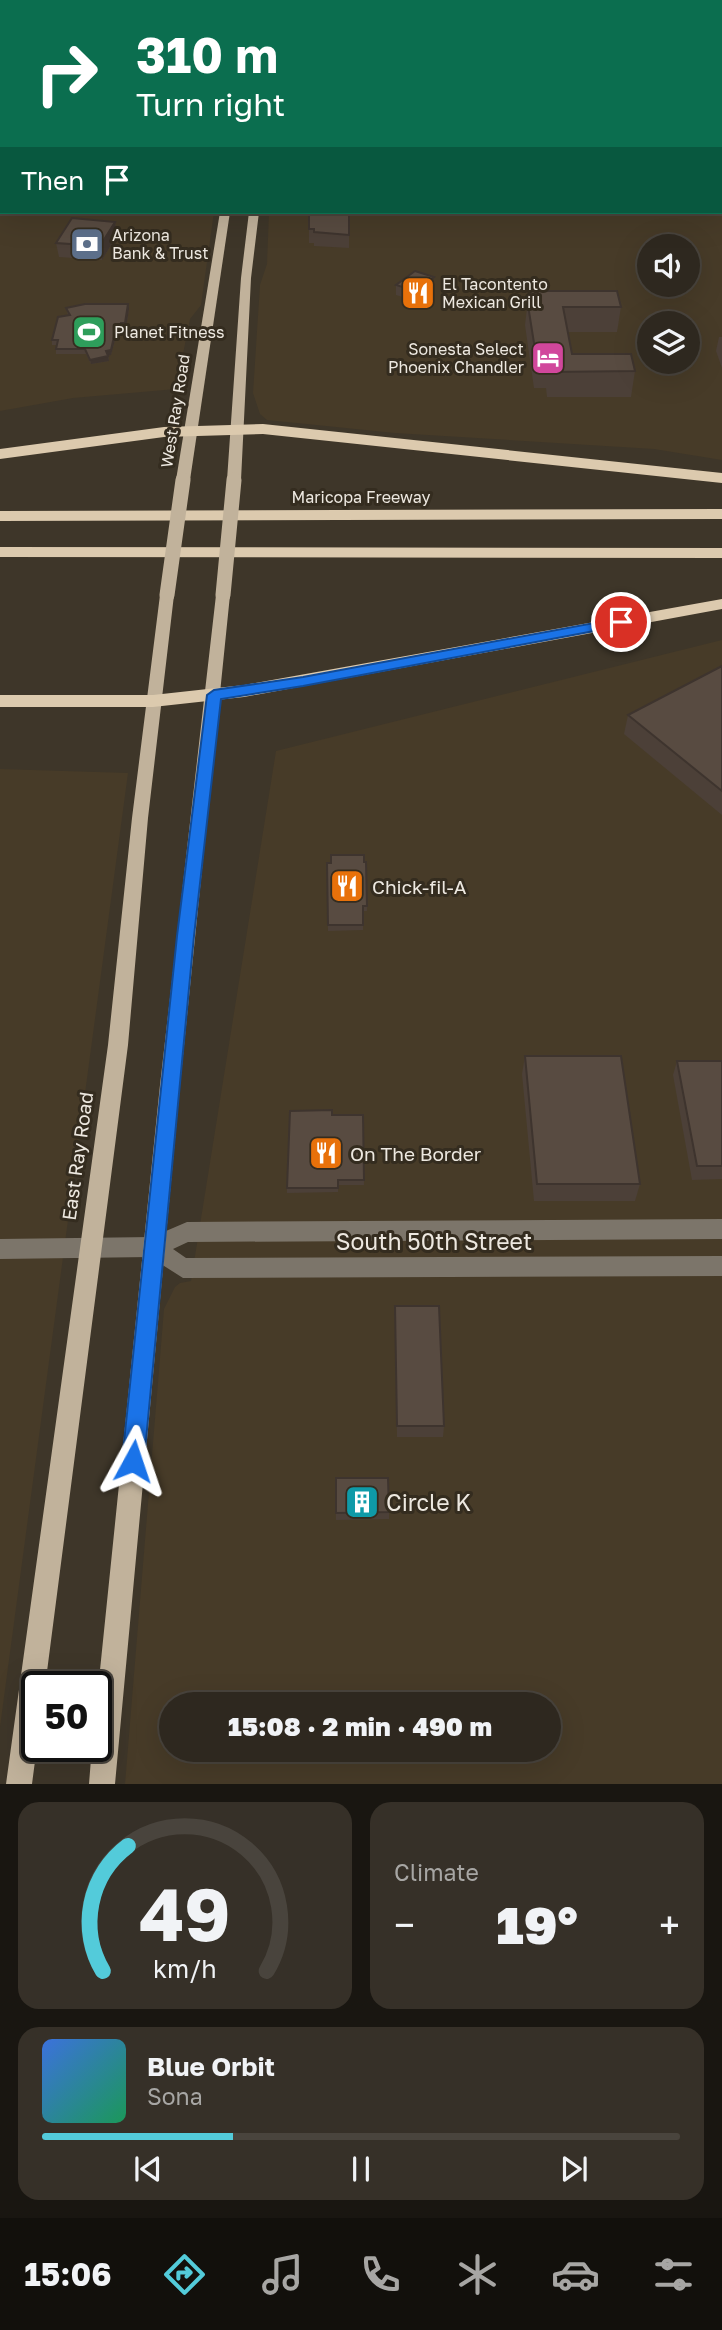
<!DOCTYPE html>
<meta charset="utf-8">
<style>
:root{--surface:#2e281f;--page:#363028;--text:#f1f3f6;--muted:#a7a6a4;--line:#49443d;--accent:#53cbda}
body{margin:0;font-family:"Golos Text",sans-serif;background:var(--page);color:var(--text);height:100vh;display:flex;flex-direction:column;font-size:26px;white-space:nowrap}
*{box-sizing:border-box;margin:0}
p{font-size:23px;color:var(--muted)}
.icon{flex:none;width:38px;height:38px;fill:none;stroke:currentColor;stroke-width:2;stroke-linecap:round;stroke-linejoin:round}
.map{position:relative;height:1784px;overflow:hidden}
.drawer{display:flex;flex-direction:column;gap:18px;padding:18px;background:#191611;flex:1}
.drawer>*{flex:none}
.guide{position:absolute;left:0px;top:0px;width:723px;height:214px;box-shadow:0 7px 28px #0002,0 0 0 2px var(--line);background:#0b6e4f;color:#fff;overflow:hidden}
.controls{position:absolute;left:637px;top:234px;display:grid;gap:14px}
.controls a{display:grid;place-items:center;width:63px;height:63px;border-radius:50%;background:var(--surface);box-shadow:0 7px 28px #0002,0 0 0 2px var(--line);font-size:35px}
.speed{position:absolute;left:21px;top:1671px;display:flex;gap:14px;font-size:35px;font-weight:700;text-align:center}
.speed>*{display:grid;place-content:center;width:91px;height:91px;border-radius:50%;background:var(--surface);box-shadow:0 7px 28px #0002,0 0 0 2px var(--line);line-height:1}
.speed .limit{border:4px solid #111;border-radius:10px;background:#fff;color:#111}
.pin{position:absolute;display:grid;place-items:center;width:60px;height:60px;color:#fff;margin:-30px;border:4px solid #fff;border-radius:50%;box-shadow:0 2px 7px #0007}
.me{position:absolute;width:77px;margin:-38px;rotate:5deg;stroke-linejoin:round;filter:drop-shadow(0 0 5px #0008)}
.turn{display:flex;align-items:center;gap:24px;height:147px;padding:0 21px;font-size:32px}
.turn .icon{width:91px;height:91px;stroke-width:2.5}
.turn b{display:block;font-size:49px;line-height:60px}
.then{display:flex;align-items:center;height:66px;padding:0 21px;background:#0003;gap:14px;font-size:26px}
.big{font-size:52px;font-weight:800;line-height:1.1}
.drawer .widget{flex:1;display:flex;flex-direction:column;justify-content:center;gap:10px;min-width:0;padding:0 24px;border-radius:21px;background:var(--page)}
.drawer .dial{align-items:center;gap:0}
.dial svg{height:182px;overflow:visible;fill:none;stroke:var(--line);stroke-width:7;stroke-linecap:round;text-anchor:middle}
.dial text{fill:var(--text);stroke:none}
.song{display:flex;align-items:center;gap:21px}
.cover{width:84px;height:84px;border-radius:10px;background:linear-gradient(135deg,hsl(220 70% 55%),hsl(150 70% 35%))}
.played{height:7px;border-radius:4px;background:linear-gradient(90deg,var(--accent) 30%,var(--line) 30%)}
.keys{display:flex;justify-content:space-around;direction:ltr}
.heat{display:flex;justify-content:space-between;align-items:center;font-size:38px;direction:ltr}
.drawer .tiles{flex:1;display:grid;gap:18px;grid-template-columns:1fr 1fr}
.widget:last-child{grid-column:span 2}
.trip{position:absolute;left:159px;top:1692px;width:402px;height:70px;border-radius:35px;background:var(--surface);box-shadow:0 7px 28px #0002,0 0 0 2px var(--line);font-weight:800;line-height:70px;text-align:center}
.dock{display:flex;height:112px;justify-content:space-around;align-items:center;background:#12100c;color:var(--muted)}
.dock .icon{width:49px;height:49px}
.dock .active{color:var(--accent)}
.dock b{font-size:32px;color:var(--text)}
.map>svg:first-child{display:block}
.built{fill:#473b28;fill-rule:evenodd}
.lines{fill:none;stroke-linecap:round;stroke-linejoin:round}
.minor{fill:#7c756a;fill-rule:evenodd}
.major{fill:#c1b29b;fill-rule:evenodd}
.highway{fill:#dccaae;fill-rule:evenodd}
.major-bridge{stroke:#c1b29b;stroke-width:15}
.wall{fill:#4c4038}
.shaded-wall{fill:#3e342e}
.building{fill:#584b41;stroke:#3e342e;stroke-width:2}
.route{fill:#1a73e8;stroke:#114b97;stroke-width:2}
.labels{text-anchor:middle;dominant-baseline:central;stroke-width:6;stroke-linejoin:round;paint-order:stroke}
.far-poi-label{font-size:16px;fill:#ede8e0;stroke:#342c1f;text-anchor:start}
.far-street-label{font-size:16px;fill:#ede8e0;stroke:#342c1f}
.poi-label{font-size:19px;fill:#ede8e0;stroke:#342c1f;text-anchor:start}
.street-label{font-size:19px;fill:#ede8e0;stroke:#342c1f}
.near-street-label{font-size:23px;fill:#ede8e0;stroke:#342c1f}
.near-poi-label{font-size:23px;fill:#ede8e0;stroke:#342c1f;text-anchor:start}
</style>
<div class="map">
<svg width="722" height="1784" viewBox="0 0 722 1784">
<rect width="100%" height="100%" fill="#3e3629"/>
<!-- built -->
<g class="built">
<path d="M 0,0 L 254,0 L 2,2 L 2,212 L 214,212 L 201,305 L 190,319 L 176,389 L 73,398 L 0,411 Z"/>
<path d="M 289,0 L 618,0 L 614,2 Z"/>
<path d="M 722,69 L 722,460 L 654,449 L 395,433 L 267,420 L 260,414 L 253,393 L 260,285 L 267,264 L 269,212 L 721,212 ZM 649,247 L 688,247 L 688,285 L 649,285 ZM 649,324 L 688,324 L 688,362 L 649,362 Z"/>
<path d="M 722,640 L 722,1784 L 125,1784 L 164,1309 L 175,1287 L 180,1283 L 191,1281 L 276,751 ZM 172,1704 L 550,1704 L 550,1750 L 172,1750 Z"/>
<path d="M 0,769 L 128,773 L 0,1727 Z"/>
</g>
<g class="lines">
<!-- minor -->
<g class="minor">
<rect x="0" y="192" width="2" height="6"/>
<rect x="721" y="199" width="1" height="6"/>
<path d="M 722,1219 L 722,1239 L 188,1242 L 173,1249 L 186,1258 L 722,1256 L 722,1276 L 183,1278 L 150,1257 L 0,1259 L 0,1239 L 152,1237 L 187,1222 Z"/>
</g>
<!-- major -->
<g class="major">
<path d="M 259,0 L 267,0 L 258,2 Z"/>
<rect x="277" y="0" width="8" height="2"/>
<path d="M 220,212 L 230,212 L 190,480 L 183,484 L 176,480 Z"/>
<path d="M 249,212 L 259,212 L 251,278 L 241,480 L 234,484 L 227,480 L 241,278 Z"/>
<path d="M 167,591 L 174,595 L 148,818 L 128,1045 L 45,1687 L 37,1687 L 37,1746 L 32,1784 L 6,1784 L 108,1045 L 132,818 L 160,595 Z"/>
<path d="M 223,591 L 230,595 L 180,1085 L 115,1784 L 89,1784 L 92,1746 L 96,1746 L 96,1709 L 160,1085 L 216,595 Z"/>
</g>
<!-- highway -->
<g class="highway">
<path d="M 263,424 L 722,473 L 722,483 L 263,434 L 164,437 L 0,459 L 0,449 L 164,427 Z"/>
<path d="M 722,509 L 722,519 L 0,521 L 0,511 Z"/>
<path d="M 0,547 L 722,548 L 722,558 L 0,557 Z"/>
<path d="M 722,599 L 722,609 L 244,697 L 153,707 L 0,707 L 0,695 L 153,695 L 244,685 Z"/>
</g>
<!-- major-bridge -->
<g class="major-bridge">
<path d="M 167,595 L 183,480"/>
<path d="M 223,595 L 234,480"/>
</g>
</g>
<!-- wall -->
<g class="wall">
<path d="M 0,0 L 84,0 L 83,2 L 2,2 L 2,45 L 0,45 Z"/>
<path d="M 349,215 L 349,248 L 314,246 L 314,243 L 309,243 L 309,229 Z"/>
<path d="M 115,222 L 117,235 L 102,260 L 59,257 L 56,243 Z"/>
<path d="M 434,277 L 433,287 L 415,301 L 396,295 L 396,285 Z"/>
<path d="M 529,291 L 621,307 L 617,332 L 568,332 L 572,354 L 635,371 L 631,397 L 547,397 L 546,388 L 534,388 L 525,325 Z"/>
<path d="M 128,304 L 129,309 L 126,328 L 122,328 L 121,337 L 116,336 L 111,355 L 108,355 L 109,361 L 91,364 L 86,354 L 56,354 L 56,349 L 57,345 L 52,345 L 52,340 L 68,315 L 66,308 Z"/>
<path d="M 719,337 L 722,337 L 722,368 L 716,351 Z"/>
<path d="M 722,666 L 722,815 L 624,734 L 628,715 Z"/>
<path d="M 366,862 L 367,911 L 363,911 L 363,930 L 328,931 L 327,863 Z"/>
<path d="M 525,1056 L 640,1184 L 635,1201 L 534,1201 L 522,1074 Z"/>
<path d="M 677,1061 L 722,1061 L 722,1179 L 692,1180 L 673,1075 Z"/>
<path d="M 333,1115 L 363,1115 L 364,1185 L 338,1185 L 338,1192 L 287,1193 L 287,1188 Z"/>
<path d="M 395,1306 L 444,1426 L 443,1437 L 397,1437 Z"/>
<path d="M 389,1512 L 389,1519 L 336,1520 L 336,1513 Z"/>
</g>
<!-- shaded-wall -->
<g class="shaded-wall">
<path d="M 115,222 L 117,235 L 102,260 L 100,246 Z"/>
<path d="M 434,277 L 433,287 L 415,301 L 415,291 Z"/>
<path d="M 128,304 L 129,309 L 126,328 L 125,323 Z"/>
<path d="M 115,332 L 116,336 L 111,355 L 107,356 L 106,351 Z"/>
<path d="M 108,356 L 109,361 L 91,364 L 90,360 Z"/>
</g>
<!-- building -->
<g class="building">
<path d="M 0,0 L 78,0 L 77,2 L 2,2 L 2,33 L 0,33 Z"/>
<rect x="721" y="71" width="1" height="27"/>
<path d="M 309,215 L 349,215 L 349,235 L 314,232 L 314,229 L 309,229 Z"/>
<path d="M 72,218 L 115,222 L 100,246 L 56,243 Z"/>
<path d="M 415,271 L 434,277 L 415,291 L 396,285 Z"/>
<path d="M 529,291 L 617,291 L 621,307 L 563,307 L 572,354 L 631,354 L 635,371 L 550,372 L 548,362 L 537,362 L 527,299 L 530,299 Z"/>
<path d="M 85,304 L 128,304 L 125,323 L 121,323 L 120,332 L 115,332 L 111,350 L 106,351 L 108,356 L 90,360 L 85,349 L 56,349 L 58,340 L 52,340 L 58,317 L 70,315 L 66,308 Z"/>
<path d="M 722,666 L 722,791 L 628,715 Z"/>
<path d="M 331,855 L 364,855 L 364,862 L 366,862 L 367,906 L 363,906 L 363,925 L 328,925 L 327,863 L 331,863 Z"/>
<path d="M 525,1056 L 621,1056 L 640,1184 L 537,1184 Z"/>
<path d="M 677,1061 L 722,1061 L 722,1166 L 697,1166 Z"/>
<path d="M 332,1110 L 332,1115 L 363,1115 L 364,1180 L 338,1180 L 338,1188 L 287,1188 L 290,1111 Z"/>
<path d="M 395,1306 L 439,1306 L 444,1426 L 397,1426 Z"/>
<path d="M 336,1478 L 388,1478 L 389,1512 L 336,1513 Z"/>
</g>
<!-- route -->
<path class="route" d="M 621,618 L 628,622 L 626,625 L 303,686 L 221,699 L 194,936 L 144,1461 L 140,1468 L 133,1471 L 125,1468 L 122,1461 L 177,936 L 207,695 L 214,690 L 303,677 Z"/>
<!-- icons -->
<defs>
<g id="bank-square" transform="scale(1.75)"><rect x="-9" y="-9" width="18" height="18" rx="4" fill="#5c6f8a" stroke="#342c1f"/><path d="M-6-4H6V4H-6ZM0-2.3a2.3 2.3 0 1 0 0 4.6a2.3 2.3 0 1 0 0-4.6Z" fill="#fff"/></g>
<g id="restaurant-square" transform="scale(1.75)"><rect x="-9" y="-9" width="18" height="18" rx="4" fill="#e8710a" stroke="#342c1f"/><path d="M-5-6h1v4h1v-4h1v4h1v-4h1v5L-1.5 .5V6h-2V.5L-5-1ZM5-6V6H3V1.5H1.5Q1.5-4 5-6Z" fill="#fff"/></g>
<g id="stadium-square" transform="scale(1.75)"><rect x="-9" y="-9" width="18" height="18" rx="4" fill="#2e9e5b" stroke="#342c1f"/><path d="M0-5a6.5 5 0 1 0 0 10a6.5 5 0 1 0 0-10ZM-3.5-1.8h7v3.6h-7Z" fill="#fff"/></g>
<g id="hotel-square" transform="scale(1.75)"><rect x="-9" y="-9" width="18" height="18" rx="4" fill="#d1479c" stroke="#342c1f"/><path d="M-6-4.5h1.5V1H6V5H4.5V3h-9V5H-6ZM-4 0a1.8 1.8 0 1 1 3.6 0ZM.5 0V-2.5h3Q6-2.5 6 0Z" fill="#fff"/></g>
<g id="building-square" transform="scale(1.75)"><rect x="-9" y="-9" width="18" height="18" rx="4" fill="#0f9aa8" stroke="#342c1f"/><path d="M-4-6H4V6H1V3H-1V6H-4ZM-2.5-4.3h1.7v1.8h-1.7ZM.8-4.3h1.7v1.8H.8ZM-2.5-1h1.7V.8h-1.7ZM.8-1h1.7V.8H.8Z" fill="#fff"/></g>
</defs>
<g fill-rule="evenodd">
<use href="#bank-square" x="87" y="244"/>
<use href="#restaurant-square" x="418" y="293"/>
<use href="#stadium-square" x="89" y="332"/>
<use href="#hotel-square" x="548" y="358"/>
<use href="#restaurant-square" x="347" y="886"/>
<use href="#restaurant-square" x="326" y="1153"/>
<use href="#building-square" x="362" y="1502"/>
</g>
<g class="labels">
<!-- far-poi labels -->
<g class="far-poi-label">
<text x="112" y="235">Arizona<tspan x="112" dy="18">Bank &amp; Trust</tspan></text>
<text x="442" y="284">El Tacontento<tspan x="442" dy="18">Mexican Grill</tspan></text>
<text x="114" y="332">Planet Fitness</text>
<text x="524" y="349" text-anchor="end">Sonesta Select<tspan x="524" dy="18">Phoenix Chandler</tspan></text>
</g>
<!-- far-street labels -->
<g class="far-street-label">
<text transform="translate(175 411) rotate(-81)">West Ray Road</text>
<text x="361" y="497">Maricopa Freeway</text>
</g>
<!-- poi labels -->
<g class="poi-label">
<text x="372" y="886">Chick-fil-A</text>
<text x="350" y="1153">On The Border</text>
</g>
<!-- street labels -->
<g class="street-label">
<text transform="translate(77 1156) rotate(-82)">East Ray Road</text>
</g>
<!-- near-street labels -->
<g class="near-street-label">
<text x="434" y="1241">South 50th Street</text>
</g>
<!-- near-poi labels -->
<g class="near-poi-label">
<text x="386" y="1502">Circle K</text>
</g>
</g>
</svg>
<div class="controls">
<a><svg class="icon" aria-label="sound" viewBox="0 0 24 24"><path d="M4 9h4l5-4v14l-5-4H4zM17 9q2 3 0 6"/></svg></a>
<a><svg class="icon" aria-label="layers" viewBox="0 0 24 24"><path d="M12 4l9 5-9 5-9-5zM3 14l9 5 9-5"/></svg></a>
</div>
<div class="speed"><div class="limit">50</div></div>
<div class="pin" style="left:621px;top:622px;background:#d93025"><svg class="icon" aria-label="arrive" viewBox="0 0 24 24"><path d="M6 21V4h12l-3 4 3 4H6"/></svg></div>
<svg class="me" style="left:133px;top:1461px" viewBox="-20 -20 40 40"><path d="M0-17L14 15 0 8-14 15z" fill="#1a73e8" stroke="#fff" stroke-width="4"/></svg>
<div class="trip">15:08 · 2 min · 490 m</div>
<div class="guide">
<div class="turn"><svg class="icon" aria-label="right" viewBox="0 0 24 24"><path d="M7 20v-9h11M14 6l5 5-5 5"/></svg><div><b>310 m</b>Turn right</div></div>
<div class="then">Then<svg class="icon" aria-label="arrive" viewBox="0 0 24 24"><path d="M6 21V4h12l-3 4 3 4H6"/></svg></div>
</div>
</div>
<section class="drawer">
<div class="tiles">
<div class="widget dial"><svg viewBox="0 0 100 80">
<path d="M14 69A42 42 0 1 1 86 69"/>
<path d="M14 69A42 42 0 0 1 25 14" stroke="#53cbda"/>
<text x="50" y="56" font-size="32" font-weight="700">49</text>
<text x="50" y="72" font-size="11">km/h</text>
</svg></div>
<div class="widget"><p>Climate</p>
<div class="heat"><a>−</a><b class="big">19°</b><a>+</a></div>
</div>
<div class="widget">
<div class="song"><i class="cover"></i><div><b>Blue Orbit</b><p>Sona</p></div></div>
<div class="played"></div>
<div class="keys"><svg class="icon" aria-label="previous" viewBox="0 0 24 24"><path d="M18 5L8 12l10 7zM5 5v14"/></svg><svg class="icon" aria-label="pause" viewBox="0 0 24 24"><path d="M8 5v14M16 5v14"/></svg><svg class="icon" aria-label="next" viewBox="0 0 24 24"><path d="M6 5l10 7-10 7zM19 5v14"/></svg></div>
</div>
</div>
</section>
<nav class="dock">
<b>15:06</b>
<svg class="icon active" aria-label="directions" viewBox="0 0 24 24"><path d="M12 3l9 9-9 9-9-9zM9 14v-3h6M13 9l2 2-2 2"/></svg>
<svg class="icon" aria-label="music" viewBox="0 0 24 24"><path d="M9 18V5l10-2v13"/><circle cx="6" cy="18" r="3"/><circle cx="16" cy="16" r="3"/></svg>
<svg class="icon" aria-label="phone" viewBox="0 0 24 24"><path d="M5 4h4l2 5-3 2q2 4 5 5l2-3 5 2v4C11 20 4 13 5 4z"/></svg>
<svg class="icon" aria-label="climate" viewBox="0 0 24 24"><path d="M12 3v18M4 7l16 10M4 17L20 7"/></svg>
<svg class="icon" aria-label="car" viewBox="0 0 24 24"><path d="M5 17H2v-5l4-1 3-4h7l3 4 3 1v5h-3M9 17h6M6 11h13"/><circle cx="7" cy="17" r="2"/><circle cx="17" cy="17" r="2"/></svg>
<svg class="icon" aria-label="filters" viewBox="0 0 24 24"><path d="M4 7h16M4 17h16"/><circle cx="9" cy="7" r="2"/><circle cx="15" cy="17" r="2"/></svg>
</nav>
